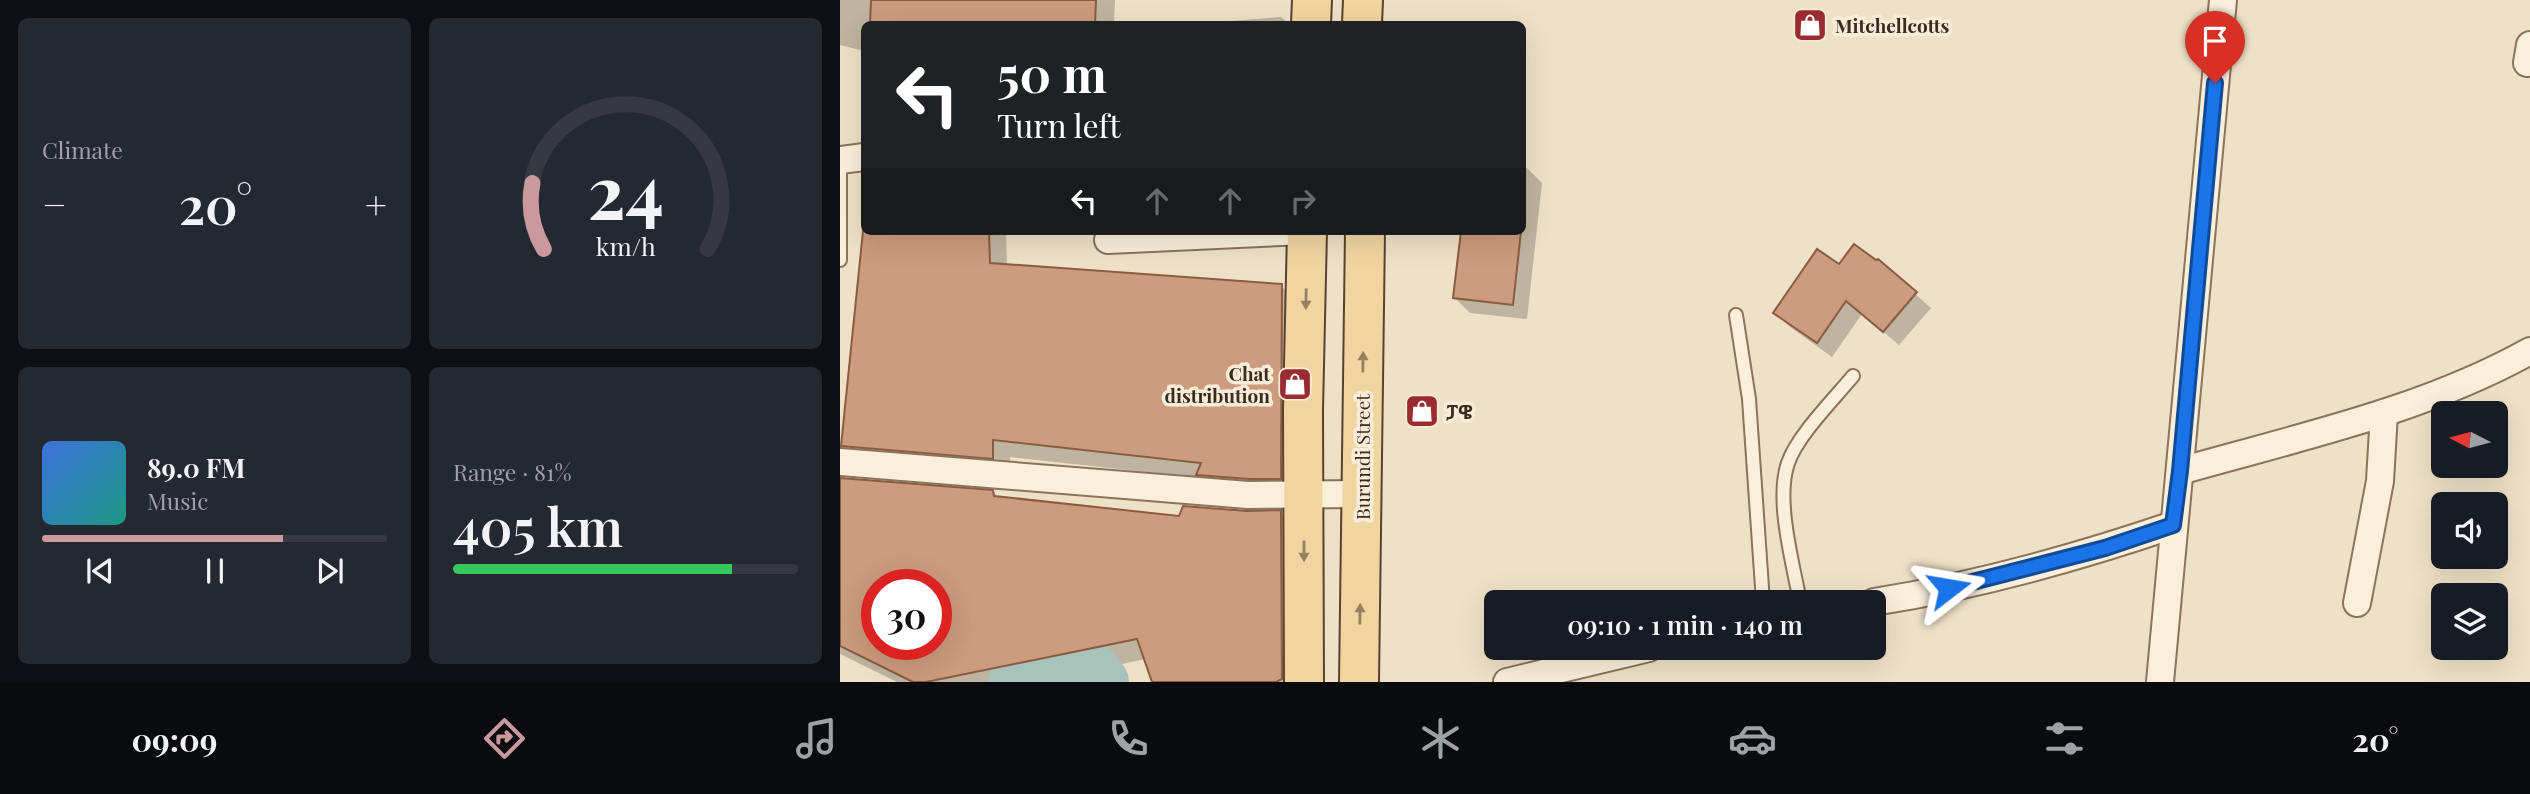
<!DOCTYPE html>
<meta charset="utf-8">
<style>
:root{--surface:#171b24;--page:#242831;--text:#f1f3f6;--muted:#9ea1a6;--line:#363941;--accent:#ca999d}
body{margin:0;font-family:"Playfair Display","Noto Sans Ethiopic",serif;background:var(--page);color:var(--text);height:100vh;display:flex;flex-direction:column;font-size:26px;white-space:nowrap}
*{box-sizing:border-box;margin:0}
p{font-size:23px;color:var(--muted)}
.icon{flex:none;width:38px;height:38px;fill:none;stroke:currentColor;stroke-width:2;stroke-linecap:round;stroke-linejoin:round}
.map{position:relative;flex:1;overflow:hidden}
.details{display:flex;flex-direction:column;gap:18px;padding:18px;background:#0d0f14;width:840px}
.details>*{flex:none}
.banner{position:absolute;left:21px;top:21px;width:665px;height:214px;border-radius:10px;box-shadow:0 7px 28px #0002;background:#202124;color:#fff;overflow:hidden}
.needle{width:46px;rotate:276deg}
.tools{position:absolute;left:1591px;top:401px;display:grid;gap:14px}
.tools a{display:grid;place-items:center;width:77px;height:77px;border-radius:10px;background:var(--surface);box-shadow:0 7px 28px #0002;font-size:35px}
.speed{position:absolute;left:21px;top:569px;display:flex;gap:14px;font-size:35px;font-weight:700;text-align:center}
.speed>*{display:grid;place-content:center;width:91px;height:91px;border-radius:50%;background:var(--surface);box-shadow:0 7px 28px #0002;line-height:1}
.speed .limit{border:10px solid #d22;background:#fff;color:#111}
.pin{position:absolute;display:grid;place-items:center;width:60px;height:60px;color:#fff;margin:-72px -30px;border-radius:50% 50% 50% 0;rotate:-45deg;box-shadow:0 0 7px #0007}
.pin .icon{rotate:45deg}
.me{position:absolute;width:77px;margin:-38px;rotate:76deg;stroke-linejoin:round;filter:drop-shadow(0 0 5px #0008)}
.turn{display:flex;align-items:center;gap:24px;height:147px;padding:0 21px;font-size:32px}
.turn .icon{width:91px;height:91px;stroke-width:2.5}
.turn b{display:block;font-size:49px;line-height:60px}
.lanes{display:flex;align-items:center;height:66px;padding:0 21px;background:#0003;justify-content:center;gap:35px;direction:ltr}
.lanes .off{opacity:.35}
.big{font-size:52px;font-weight:600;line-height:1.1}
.details .widget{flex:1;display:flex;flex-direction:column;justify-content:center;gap:10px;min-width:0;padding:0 24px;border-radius:10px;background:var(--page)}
.details .dial{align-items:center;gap:0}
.dial svg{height:182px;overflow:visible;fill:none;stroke:var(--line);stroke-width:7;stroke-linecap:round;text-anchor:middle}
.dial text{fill:var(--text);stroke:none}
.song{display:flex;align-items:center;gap:21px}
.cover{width:84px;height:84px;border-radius:10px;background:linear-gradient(135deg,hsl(220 70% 55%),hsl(170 70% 35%))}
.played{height:7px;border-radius:4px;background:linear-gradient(90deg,var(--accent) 70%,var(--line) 70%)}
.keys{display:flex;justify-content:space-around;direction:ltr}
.heat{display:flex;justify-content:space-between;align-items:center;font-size:38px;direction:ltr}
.charge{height:10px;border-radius:5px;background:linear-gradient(90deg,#34c759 81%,var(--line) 0)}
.details .tiles{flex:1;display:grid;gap:18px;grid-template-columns:repeat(2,1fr)}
.trip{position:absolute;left:644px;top:590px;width:402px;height:70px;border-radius:10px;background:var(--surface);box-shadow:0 7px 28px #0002;font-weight:600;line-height:70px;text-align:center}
.tab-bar{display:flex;height:112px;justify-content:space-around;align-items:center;background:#090b0e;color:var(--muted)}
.tab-bar .icon{width:49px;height:49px}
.tab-bar .active{color:var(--accent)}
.tab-bar b{font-size:32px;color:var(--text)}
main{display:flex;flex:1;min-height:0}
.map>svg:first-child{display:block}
.shadow{fill:#0003;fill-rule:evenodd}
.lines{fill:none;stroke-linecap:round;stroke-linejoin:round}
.river{stroke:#a8c3ba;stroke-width:56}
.building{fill:#cd9b7d;stroke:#8a5c42;stroke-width:2;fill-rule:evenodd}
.service-casing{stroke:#8b735c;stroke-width:16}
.minor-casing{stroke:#8b735c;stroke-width:30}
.primary-casing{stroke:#594230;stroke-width:42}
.service{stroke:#f9efdb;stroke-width:12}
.minor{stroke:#f9efdb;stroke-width:26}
.primary{stroke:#f1d5a0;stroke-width:38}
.oneway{fill:#968060}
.route-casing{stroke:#114b97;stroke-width:18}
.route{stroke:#1a73e8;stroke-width:12}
.labels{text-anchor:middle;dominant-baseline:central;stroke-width:7;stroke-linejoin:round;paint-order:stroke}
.poi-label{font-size:19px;font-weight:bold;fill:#3b2c20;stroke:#f6ecd7;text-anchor:start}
.street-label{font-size:19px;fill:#3b2c20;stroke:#f6ecd7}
</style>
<main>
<section class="details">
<div class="tiles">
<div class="widget"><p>Climate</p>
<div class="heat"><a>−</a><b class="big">20°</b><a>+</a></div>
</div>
<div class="widget dial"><svg viewBox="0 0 100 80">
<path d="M14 69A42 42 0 1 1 86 69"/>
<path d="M14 69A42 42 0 0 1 9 40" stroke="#ca999d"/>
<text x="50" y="56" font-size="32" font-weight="700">24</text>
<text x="50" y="72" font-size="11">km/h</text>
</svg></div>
<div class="widget">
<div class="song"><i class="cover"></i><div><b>89.0 FM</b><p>Music</p></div></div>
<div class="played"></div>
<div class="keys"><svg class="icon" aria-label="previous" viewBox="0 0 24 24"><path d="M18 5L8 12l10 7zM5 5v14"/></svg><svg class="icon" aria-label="pause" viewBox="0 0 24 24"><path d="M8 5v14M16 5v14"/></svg><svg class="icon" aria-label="next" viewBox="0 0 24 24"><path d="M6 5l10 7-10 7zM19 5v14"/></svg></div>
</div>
<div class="widget"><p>Range · 81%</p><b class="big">405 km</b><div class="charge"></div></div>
</div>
</section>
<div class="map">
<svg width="1690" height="682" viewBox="0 0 1690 682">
<rect width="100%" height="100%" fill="#efe1c7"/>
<!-- shadow -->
<g class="shadow">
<path d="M 0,0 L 275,0 L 274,24 L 24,24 L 24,51 L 0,45 Z"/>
<path d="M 441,17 L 449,24 L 352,24 Z"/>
<path d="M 682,168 L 687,168 L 702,183 L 687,319 L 630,313 L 615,298 L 623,231 L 682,231 Z"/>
<path d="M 25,231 L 166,231 L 167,266 L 441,286 L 460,304 L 459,497 L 362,478 L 170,457 L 171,476 L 21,464 L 3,446 Z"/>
<path d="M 1038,261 L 1091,308 L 1059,345 L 1022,314 L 992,357 L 950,327 L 935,312 L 999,267 Z"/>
<path d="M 0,480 L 153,492 L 160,499 L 340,518 L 441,512 L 459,531 L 460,682 L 314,682 L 306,659 L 193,682 L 57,682 L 0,654 ZM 37,584 L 96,584 L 96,644 L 37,644 Z"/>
</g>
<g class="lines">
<!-- river -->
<path class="river" d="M 176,682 L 249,667 L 261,682"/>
</g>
<!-- building -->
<g class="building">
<path d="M 31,0 L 256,0 L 255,24 L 30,24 Z"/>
<path d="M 23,231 L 149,231 L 150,263 L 442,284 L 441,479 L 409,479 L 356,475 L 361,463 L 153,440 L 153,459 L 1,446 Z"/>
<path d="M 621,231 L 681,231 L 673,305 L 613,298 Z"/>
<path d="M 1014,244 L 1036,260 L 1038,259 L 1077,292 L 1043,332 L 1006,301 L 977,343 L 933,313 L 977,249 L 999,264 Z"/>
<path d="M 0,478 L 153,490 L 154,496 L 339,516 L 343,506 L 407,511 L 441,510 L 442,679 L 436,682 L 312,682 L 297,639 L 86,682 L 73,682 L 0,646 ZM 37,584 L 96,584 L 96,644 L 37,644 Z"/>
</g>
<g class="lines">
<!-- service casing -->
<g class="service-casing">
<g id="service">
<path d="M 0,170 L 0,260"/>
<path d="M 896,315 L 909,399 L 923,602"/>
<path d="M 960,602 C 953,563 935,500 948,463 C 957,436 994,399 1013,376"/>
</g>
</g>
<!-- minor casing -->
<g class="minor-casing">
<g id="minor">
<path d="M 1687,63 L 1690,45"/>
<path d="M 0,160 L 24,157"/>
<path d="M 268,240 L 464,231"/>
<path d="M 0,462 L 408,495 L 523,494"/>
<path d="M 1340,471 C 1459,437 1582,411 1690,351"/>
<path d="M 1034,602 C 1135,586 1236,558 1333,525"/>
<path d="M 1517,603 L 1540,481 L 1544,413"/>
<path d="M 667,682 L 809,648"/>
<path d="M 1320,682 L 1383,0"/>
</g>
</g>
<!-- primary casing -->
<g class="primary-casing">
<g id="primary">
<path d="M 471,24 L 472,0"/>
<path d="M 522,24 L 523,0"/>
<path d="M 464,682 L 463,410 L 467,231"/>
<path d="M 519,682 L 525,231"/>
</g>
</g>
<!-- service -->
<use href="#service" class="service"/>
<!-- minor -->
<use href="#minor" class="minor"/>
<!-- primary -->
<use href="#primary" class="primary"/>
</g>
<!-- one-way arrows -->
<defs><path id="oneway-solid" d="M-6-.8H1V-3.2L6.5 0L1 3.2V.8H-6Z" transform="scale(1.75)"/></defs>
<g class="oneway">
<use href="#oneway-solid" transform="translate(466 299) rotate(91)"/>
<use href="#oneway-solid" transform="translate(523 362) rotate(-89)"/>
<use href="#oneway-solid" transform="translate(464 551) rotate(90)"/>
<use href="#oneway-solid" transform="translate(520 614) rotate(-89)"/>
</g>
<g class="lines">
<!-- route casing -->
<g class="route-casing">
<path id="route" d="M 1109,588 L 1265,548 L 1333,525 L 1340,471 L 1375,83"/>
</g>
<!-- route -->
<use href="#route" class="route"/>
</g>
<!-- icons -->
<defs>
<g id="shop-square" transform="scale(1.75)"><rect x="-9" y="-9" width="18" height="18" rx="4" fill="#9a2c31" stroke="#f6ecd7"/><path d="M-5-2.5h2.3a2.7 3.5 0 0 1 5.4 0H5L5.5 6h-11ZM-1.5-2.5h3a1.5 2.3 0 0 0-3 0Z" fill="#fff"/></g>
</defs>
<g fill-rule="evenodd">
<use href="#shop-square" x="970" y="25"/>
<use href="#shop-square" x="455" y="384"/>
<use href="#shop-square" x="582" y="411"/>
</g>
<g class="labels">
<!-- poi labels -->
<g class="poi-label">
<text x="995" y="25">Mitchellcotts</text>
<text x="430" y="373" text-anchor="end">Chat<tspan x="430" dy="22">distribution</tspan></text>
<text x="606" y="411">ፓዌ</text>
</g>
<!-- street labels -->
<g class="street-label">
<text transform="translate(522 457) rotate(-90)">Burundi Street</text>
</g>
</g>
</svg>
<div class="tools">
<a><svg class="needle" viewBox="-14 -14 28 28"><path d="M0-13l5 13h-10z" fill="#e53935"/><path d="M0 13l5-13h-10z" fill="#9ea1a6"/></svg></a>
<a><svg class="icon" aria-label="sound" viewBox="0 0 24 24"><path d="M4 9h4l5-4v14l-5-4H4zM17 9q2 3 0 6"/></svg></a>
<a><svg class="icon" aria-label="layers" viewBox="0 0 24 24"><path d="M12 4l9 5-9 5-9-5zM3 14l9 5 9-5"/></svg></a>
</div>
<div class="speed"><div class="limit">30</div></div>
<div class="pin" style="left:1375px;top:83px;background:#d93025"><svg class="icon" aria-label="arrive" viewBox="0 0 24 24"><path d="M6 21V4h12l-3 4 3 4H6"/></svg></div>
<svg class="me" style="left:1109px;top:588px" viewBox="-20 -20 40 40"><path d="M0-17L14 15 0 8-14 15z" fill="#1a73e8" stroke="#fff" stroke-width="4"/></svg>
<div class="trip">09:10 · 1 min · 140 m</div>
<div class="banner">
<div class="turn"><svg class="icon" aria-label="left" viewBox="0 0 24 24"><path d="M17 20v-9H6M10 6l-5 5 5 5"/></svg><div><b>50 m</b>Turn left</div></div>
<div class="lanes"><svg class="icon" aria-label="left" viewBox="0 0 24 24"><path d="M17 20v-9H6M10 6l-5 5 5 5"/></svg><svg class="icon off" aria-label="ahead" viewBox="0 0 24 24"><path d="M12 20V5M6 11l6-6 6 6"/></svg><svg class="icon off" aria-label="ahead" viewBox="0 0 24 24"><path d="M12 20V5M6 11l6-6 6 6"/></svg><svg class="icon off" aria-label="right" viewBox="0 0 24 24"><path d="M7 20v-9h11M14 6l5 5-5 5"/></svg></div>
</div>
</div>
</main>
<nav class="tab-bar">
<b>09:09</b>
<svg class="icon active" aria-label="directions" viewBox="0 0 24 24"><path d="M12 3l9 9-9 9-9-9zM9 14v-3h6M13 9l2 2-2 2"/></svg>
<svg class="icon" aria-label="music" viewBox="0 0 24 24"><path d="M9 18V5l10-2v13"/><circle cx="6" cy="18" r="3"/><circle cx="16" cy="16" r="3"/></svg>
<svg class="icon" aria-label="phone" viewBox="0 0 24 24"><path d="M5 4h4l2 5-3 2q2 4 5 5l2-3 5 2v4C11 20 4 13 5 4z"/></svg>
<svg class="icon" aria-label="climate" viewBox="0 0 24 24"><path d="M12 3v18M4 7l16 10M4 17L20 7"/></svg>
<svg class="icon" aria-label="car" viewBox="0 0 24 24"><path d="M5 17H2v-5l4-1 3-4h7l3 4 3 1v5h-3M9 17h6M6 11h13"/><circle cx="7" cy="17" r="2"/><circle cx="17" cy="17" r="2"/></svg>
<svg class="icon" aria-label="filters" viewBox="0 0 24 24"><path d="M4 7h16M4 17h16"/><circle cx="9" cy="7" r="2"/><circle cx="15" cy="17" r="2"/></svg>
<b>20°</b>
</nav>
